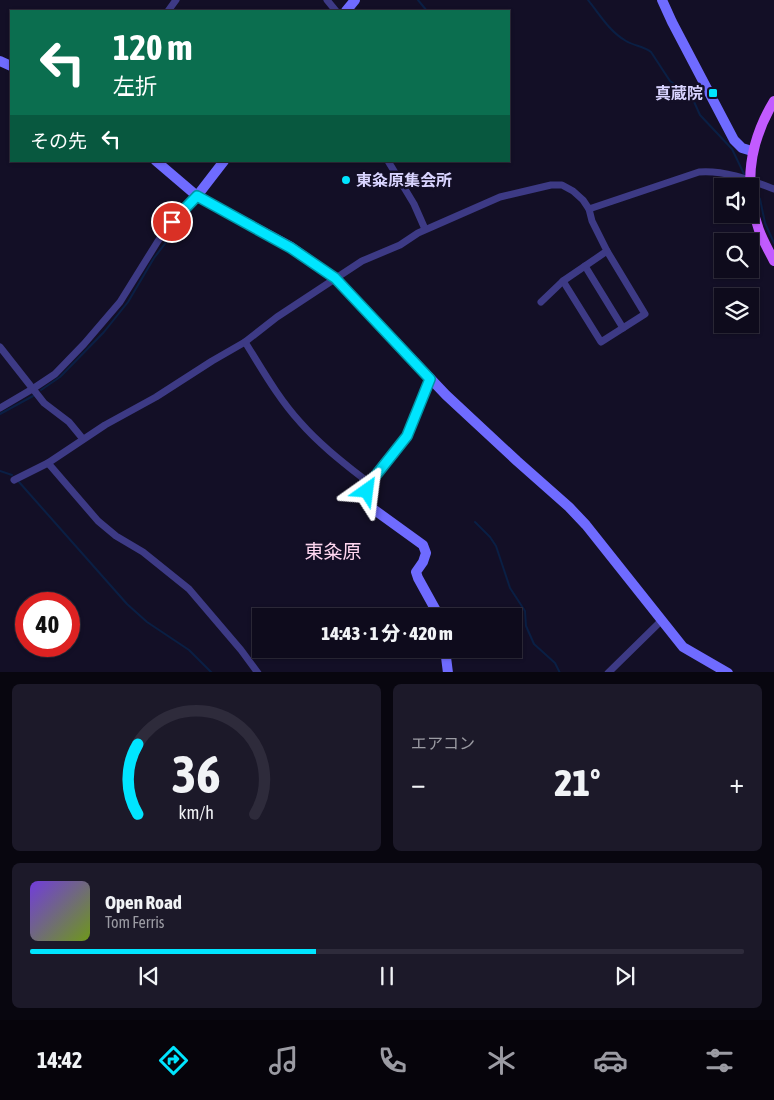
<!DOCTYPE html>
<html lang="ja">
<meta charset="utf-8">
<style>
:root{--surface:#0e0b1c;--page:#1c1929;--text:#f1f3f6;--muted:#9b9ba3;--line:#2e2b3b;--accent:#00e5ff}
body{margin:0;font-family:"Asap Condensed","Noto Sans JP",sans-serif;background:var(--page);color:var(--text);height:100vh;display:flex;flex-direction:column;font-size:19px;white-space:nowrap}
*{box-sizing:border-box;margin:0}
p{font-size:16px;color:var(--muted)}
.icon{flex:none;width:28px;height:28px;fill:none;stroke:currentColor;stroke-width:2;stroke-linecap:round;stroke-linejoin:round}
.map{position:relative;height:672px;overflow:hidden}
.drawer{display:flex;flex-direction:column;gap:12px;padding:12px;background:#08060f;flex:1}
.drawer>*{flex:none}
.banner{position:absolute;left:10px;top:10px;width:500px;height:152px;border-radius:0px;box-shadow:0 1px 4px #0004,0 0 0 1px var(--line);background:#0b6e4f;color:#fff;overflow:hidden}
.buttons{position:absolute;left:714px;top:178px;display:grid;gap:10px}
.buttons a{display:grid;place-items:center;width:45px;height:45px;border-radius:0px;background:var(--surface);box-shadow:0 1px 4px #0004,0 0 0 1px var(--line);font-size:25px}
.speed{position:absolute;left:15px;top:592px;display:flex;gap:10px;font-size:25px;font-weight:700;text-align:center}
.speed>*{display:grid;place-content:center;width:65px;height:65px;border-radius:50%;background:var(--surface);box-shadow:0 1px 4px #0004,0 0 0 1px var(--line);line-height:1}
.speed .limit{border:8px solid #d22;background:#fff;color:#111}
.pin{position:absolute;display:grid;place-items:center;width:42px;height:42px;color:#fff;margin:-21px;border:2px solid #fff;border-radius:50%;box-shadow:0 1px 5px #0007}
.me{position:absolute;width:55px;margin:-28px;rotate:31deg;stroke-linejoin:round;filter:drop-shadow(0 0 4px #0008)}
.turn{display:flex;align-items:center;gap:18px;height:105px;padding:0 20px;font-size:22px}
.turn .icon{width:65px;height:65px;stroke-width:2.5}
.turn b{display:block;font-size:35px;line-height:42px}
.then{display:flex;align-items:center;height:48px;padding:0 20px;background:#0003;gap:10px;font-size:19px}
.big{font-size:38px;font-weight:800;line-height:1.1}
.drawer .card{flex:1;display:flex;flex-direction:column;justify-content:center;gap:8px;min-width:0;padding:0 18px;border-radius:8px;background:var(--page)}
.drawer .dial{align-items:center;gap:0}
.dial svg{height:130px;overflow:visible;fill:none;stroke:var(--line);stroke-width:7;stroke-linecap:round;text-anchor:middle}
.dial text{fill:var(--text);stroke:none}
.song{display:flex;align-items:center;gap:15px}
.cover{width:60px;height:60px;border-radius:8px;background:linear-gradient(135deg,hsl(260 70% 55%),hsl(80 70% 35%))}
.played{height:5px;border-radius:2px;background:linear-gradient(90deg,var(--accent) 40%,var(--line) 40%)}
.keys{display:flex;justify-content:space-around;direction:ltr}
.heat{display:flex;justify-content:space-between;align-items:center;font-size:28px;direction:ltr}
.drawer .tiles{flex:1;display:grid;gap:12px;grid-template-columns:1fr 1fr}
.card:last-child{grid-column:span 2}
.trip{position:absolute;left:252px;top:608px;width:270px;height:50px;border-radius:0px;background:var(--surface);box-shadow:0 1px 4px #0004,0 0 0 1px var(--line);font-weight:800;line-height:50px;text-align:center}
.tabs{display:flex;height:80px;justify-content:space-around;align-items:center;background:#06040b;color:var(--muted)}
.tabs .icon{width:35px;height:35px}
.tabs .current{color:var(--accent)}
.tabs b{font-size:22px;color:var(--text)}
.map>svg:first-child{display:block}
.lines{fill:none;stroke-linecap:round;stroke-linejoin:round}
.stream{stroke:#0a1f44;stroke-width:2}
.street{stroke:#3d3a85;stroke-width:7}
.secondary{stroke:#6f6bff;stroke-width:10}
.primary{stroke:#c25bff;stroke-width:10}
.route-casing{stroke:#0095a6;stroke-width:12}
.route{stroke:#00e5ff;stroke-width:9}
.poi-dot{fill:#00e5ff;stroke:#130f26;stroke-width:2}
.labels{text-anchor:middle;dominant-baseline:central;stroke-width:5;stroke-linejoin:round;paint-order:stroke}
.poi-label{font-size:16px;font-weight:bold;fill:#d9d4ff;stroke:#130f26;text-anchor:end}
.quarter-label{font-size:19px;fill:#ffd6f0;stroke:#130f26}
</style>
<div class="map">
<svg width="774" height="673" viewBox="0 0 774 673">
<rect width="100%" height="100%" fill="#130f26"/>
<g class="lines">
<!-- stream -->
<g class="stream">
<path d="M 418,0 L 427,11"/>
<path d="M 588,0 C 600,15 610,32 626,41 C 634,46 644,46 651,52 L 670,81 L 691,95 L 700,115 L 732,149 L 745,176"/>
<path d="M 755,191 L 760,199 L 765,223 L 774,243"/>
<path d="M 41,390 L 60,377 L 104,332 L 128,302 L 154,258 L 184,219"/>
<path d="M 0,414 L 33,396"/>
<path d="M 0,471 L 12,475"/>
<path d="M 19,482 L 127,604 L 147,622 L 189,650 L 212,673"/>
<path d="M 475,522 L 490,537 L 496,546 L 510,588 L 525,611 L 526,626 L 534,644 L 555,663 L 560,673"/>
</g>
<!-- street -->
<g class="street">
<path d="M 327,0 L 336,11"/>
<path d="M 168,11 L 176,0"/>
<path d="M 388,161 L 414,204 L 425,229"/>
<path d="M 585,266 L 623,328"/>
<path d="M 563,281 L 601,342 L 645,314 L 607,251"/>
<path d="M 541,302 L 563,281 L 607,251 L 592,221 L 589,209"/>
<path d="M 245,342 C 262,369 278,398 300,422 C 320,445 345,464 369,483"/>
<path d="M 0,347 L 44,403 L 69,422 L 83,439"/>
<path d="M 0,408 L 34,388 L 55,374 L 84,344 L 120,302 L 158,241 L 172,222 L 197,196"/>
<path d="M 48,463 L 98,521 L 116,536 L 143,552 L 189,589 L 241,650 L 258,673"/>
<path d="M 14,480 L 48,463 L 105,425 L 156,397 L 212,361 L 245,342 L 277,317 L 362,261 L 400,245 L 418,233 L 500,197 L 551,185 L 562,185 L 573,191 L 583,200 L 589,209 L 699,172 C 725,170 750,180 774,189"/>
<path d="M 608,673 L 661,621"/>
</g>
<!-- secondary -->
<g class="secondary">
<path d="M 662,0 L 672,22 L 734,140 L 742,148 L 752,151"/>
<path d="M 346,11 L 355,0"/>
<path d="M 0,61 L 11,66"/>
<path d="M 156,161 L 197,196 L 291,247 L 335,278 L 446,395 L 517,461 L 569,507 L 586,525 L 683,647 L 728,673"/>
<path d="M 197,196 L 224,161"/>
<path d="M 430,379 L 407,436 L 369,483 L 367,491 L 369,506 L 423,545 L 426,553 L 423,562 L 416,572 L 418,578 L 439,616"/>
<path d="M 445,649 L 448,673"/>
</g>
<!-- primary -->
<path class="primary" d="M 774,101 C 750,141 743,185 759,230 C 763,241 769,251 774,261"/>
</g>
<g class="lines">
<!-- route casing -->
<g class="route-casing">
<path id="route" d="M 172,222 L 197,196 L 291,248 L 335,278 L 430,379 L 407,436 L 369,484 L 367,491"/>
</g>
<!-- route -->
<use href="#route" class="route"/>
</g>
<!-- markers -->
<g class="poi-dot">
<rect x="708" y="88" width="10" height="10" rx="2.5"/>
<circle cx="346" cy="180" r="5"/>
</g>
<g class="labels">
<!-- poi labels -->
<g class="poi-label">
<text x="703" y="93">真蔵院</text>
<text x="356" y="180" text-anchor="start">東粂原集会所</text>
</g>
<!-- quarter labels -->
<g class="quarter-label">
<text x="333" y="551">東粂原</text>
</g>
</g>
</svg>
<div class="buttons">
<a><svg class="icon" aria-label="sound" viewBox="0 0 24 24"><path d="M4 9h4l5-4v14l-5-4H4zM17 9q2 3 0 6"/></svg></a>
<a><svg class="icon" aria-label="search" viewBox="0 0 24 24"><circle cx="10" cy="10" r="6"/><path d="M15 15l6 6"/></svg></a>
<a><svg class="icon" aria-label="layers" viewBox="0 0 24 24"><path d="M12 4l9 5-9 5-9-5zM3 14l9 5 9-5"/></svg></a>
</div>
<div class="speed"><div class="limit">40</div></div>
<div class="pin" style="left:172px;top:222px;background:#d93025"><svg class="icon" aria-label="arrive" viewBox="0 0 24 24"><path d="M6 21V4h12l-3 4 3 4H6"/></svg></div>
<svg class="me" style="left:367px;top:491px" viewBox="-20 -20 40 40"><path d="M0-17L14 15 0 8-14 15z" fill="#00e5ff" stroke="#fff" stroke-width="4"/></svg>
<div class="trip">14:43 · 1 分 · 420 m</div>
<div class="banner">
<div class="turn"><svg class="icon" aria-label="left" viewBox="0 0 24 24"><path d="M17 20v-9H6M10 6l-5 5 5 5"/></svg><div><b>120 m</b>左折</div></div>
<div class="then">その先<svg class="icon" aria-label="left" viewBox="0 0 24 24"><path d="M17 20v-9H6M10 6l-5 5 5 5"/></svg></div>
</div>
</div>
<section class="drawer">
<div class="tiles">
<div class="card dial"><svg viewBox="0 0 100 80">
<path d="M14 69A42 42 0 1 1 86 69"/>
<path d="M14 69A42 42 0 0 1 14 26" stroke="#00e5ff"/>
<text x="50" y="56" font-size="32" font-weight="700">36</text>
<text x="50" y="72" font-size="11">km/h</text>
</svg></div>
<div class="card"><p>エアコン</p>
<div class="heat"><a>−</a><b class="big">21°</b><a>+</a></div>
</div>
<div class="card">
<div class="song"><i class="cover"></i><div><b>Open Road</b><p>Tom Ferris</p></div></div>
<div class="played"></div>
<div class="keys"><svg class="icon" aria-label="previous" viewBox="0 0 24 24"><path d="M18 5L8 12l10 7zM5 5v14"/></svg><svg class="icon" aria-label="pause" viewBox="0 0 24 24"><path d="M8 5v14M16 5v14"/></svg><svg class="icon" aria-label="next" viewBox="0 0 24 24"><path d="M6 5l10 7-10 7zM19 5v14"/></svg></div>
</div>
</div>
</section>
<nav class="tabs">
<b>14:42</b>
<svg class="icon current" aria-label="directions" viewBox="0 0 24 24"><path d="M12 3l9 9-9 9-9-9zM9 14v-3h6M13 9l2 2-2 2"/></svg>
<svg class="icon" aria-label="music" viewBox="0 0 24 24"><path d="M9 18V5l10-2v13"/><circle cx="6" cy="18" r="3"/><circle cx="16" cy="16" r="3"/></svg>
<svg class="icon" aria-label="phone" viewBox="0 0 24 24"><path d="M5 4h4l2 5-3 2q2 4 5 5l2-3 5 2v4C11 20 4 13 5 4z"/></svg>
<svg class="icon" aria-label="climate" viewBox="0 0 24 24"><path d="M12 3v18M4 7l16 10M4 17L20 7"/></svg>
<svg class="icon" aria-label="car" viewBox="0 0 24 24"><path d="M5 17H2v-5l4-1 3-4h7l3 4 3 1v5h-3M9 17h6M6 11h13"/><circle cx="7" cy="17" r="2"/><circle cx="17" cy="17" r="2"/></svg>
<svg class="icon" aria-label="filters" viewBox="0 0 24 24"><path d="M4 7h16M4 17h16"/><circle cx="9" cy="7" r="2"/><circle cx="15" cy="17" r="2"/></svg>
</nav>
